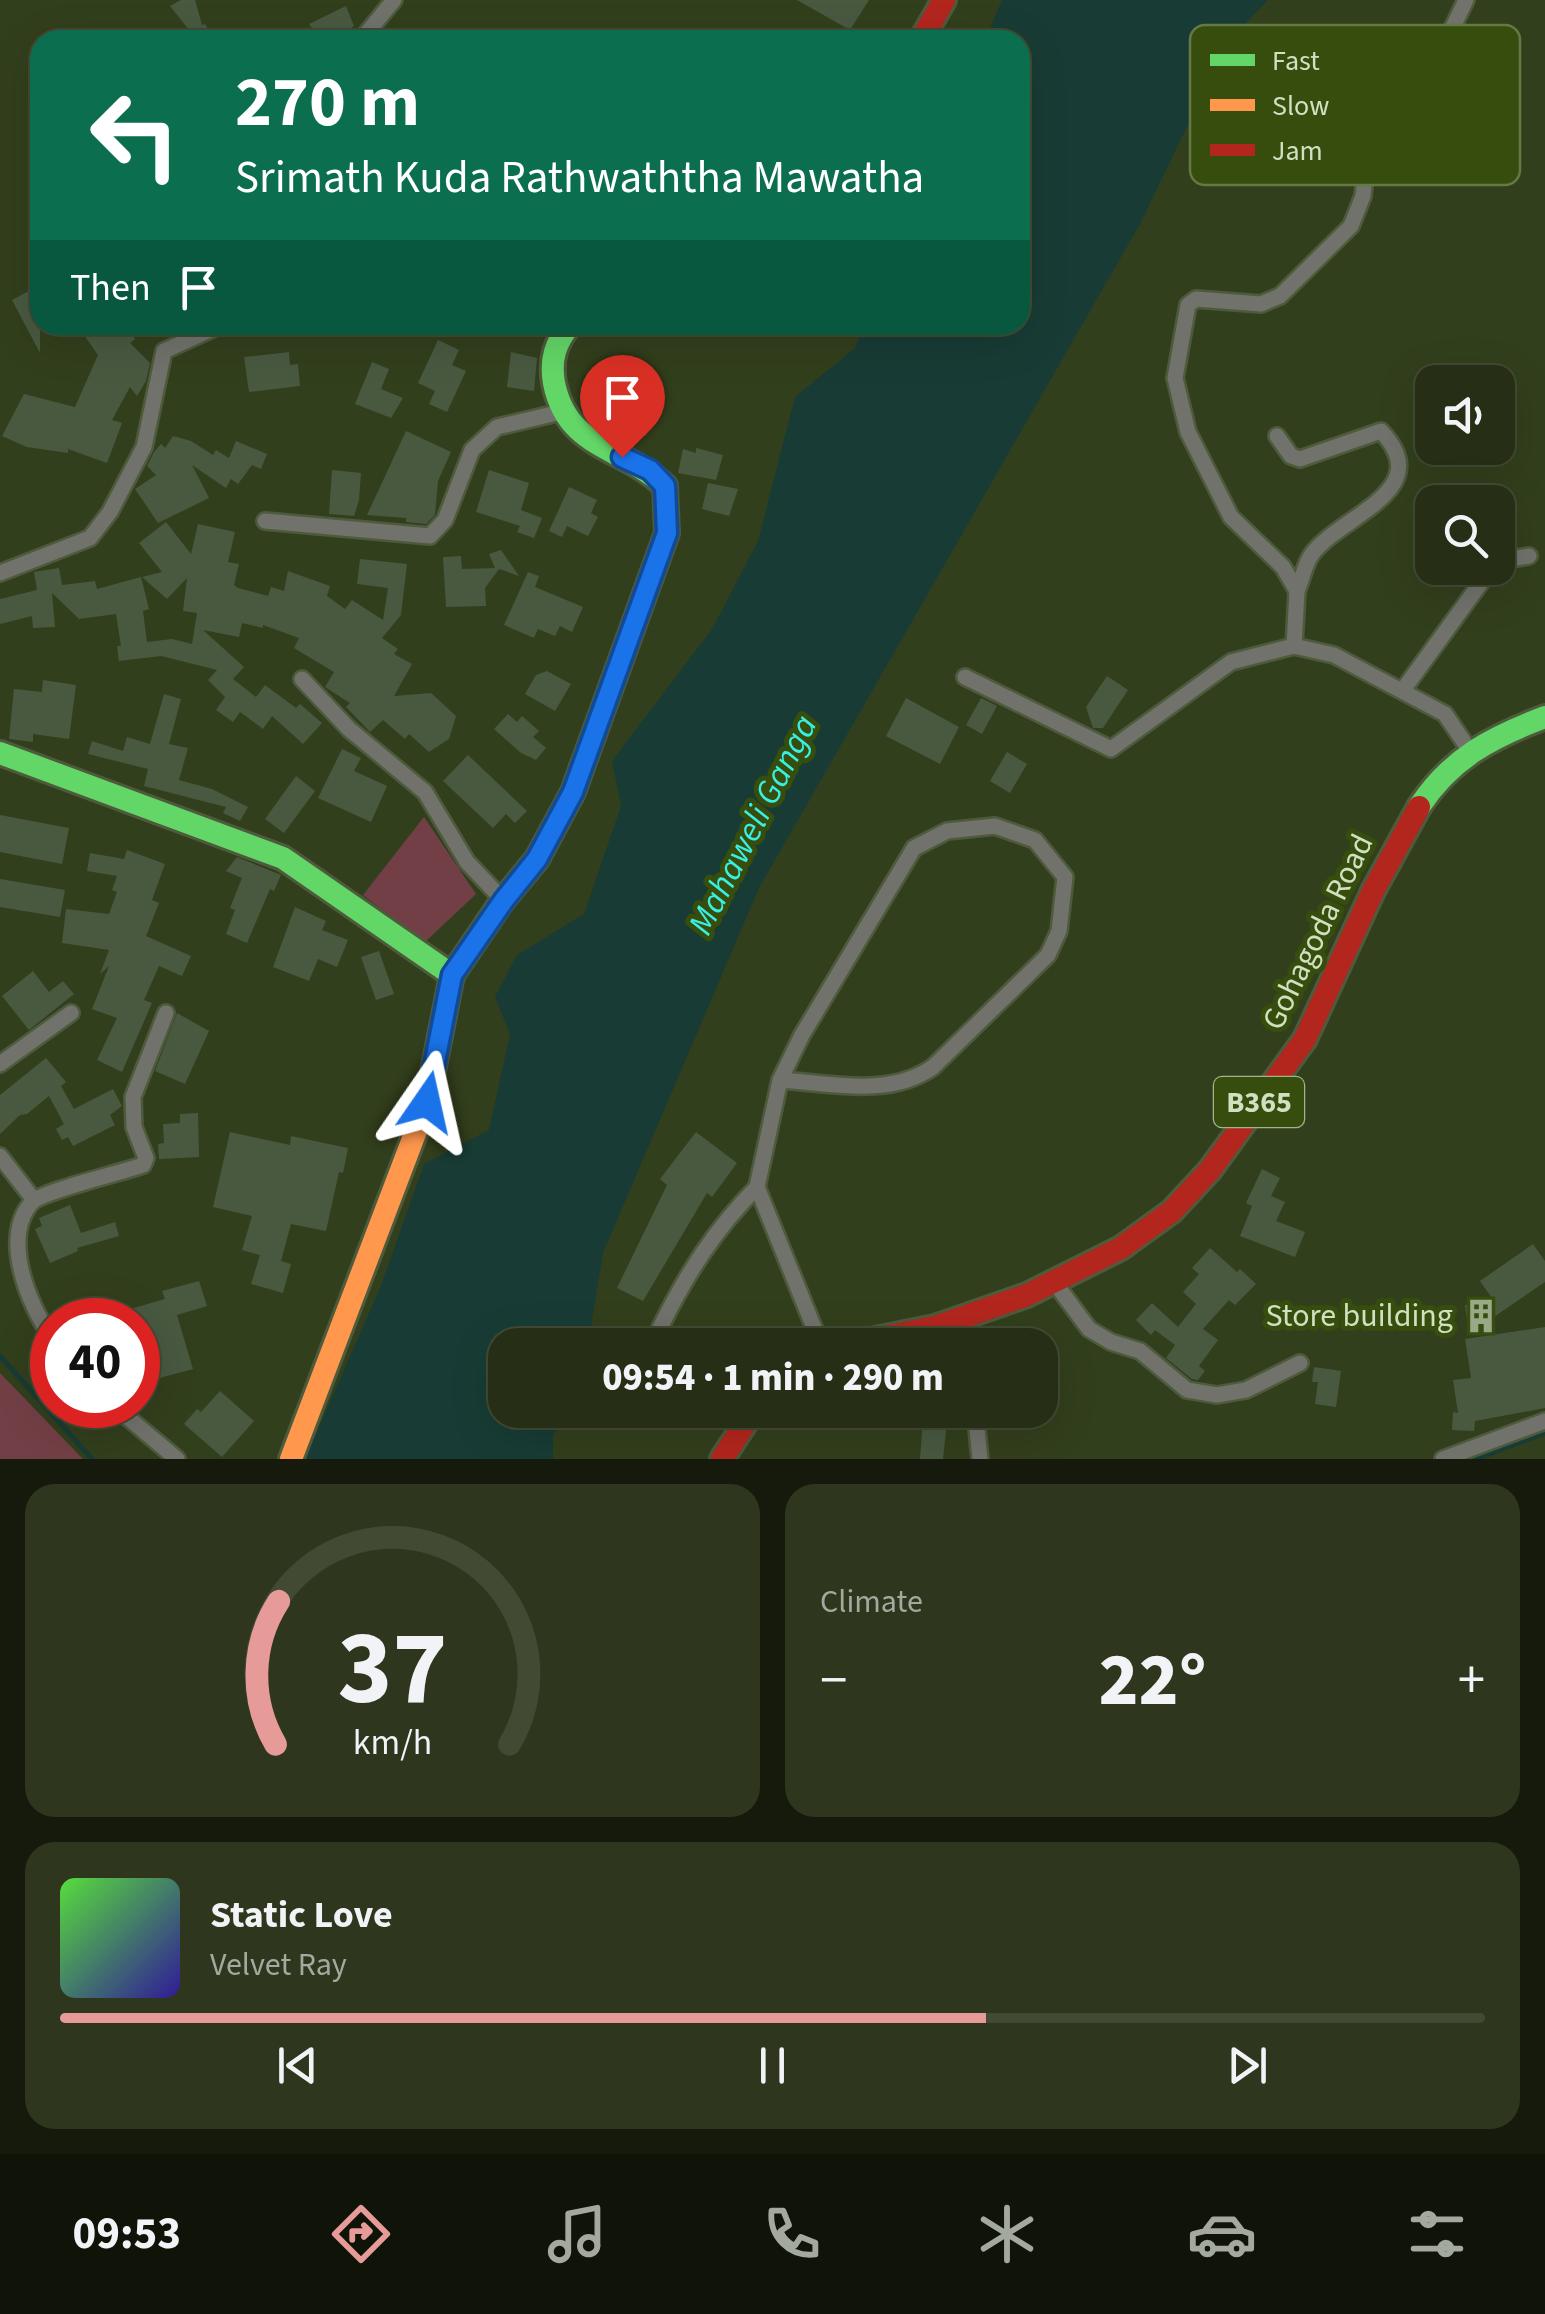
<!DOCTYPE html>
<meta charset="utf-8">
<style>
:root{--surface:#262f15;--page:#2e371e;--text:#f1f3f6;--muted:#a4a9a0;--line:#424a34;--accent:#e69b98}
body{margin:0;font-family:"Source Sans 3",sans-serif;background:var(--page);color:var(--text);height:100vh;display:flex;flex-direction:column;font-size:38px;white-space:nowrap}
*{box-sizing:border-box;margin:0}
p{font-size:32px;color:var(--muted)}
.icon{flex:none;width:55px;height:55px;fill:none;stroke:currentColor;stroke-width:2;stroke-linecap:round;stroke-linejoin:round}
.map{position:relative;height:1459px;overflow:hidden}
.side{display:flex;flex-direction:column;gap:25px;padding:25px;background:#151a0c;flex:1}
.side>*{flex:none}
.guide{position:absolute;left:30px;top:30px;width:1000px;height:305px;border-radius:30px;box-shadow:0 10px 40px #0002,0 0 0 2px var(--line);background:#0b6e4f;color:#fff;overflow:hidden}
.fabs{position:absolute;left:1415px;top:365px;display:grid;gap:20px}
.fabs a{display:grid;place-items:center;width:100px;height:100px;border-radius:20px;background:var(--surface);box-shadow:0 10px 40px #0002,0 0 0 2px var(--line);font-size:50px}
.speed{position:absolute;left:30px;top:1298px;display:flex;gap:20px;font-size:50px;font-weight:700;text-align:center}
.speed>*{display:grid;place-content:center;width:130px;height:130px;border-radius:50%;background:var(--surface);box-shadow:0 10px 40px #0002,0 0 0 2px var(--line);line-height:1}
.speed .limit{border:15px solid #d22;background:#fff;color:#111}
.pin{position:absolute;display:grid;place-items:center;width:85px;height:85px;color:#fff;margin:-102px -42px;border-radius:50% 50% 50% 0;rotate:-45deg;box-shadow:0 0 10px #0007}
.pin .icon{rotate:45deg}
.me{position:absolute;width:110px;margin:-55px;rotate:11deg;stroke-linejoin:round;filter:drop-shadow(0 0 8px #0008)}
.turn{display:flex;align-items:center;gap:35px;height:210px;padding:0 40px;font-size:45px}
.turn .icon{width:130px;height:130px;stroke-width:2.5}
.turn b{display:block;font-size:70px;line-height:85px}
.then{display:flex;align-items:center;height:95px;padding:0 40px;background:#0003;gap:20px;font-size:38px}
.big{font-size:75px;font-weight:800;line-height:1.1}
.side .card{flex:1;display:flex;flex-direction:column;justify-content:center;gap:15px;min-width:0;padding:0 35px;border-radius:30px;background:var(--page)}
.side .dial{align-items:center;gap:0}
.dial svg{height:260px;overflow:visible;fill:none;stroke:var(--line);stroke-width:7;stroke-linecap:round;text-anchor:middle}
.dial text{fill:var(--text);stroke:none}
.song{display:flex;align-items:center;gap:30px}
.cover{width:120px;height:120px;border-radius:15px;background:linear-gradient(135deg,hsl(110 70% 55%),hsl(250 70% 35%))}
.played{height:10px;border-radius:5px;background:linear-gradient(90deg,var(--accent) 65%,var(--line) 65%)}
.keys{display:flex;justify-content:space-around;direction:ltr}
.heat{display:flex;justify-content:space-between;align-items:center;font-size:55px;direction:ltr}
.side .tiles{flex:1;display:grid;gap:25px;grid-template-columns:1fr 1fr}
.card:last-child{grid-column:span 2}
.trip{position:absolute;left:488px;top:1328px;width:570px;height:100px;border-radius:30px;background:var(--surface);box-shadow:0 10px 40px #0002,0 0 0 2px var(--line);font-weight:800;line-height:100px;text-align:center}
.dock{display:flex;height:160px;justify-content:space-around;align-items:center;background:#0f1308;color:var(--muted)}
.dock .icon{width:70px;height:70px}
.dock .current{color:var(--accent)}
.dock b{font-size:45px;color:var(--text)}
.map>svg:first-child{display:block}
.green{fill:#733f46}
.water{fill:#183c35}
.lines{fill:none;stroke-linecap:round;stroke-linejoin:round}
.stream{stroke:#183c35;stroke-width:5}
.building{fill:#495940}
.street-casing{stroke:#4e5a3c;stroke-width:20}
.fast-casing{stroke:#4e5a3c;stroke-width:28}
.slow-casing{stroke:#4e5a3c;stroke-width:28}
.jam-casing{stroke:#4e5a3c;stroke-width:28}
.street{stroke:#71726c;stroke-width:15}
.fast{stroke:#63d668;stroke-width:22}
.slow{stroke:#ff974d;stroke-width:22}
.jam{stroke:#b3261e;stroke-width:22}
.route-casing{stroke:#114b97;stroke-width:25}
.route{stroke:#1a73e8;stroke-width:18}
.labels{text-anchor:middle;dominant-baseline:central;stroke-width:10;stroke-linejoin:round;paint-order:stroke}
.shield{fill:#364d0e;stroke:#a2b48b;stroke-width:2.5}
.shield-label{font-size:30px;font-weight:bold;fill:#d1e0c0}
.street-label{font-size:32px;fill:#d1e0c0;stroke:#364d0e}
.poi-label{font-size:32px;fill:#d1e0c0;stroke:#364d0e;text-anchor:end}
.water-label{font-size:35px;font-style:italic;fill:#39eee2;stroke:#364d0e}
.key{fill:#364d0e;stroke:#647943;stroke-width:2.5}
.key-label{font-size:28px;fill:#d1e0c0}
</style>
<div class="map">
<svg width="1545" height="1459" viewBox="0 0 1545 1459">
<rect width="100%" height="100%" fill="#323f1c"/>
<!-- green -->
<g class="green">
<path d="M 424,817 L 476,894 L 425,942 L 363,895 Z"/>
<path d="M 0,1373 L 83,1459 L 0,1459 Z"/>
</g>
<!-- water -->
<path class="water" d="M 1002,0 L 1268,0 L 1229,40 L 1140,224 L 759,888 L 603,1253 L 588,1345 L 505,1345 L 505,1410 L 577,1410 L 553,1435 L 553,1459 L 305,1459 L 380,1288 L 424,1164 L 489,1130 L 510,1034 L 495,997 L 517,955 L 584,914 L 621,806 L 612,761 L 712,629 L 758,541 L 795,397 L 855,348 L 864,325 L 1020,325 L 1020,40 L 985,40 Z"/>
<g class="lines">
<!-- stream -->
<g class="stream">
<path d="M 0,1356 L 92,1459"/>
<path d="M 1476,1459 L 1545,1433"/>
</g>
</g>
<!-- building -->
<g class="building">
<path d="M 181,0 L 195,0 L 202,25 L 205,24 L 214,40 L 197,40 L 170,6 Z"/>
<path d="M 797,0 L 869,0 L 850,30 Z"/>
<path d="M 346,6 L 354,26 L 334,40 L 320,40 L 309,24 Z"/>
<path d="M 40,285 L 40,353 L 12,300 Z"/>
<path d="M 77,325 L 127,325 L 135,339 L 130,343 L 150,363 L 146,381 L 137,396 L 130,387 L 112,420 L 122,423 L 107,463 L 68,449 L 68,453 L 27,447 L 2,436 L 24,394 L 75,407 L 98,355 Z"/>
<path d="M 438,340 L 459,350 L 452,365 L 466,371 L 447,412 L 429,404 L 435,391 L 418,383 Z"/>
<path d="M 289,352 L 290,365 L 298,364 L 300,386 L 249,392 L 244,357 Z"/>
<path d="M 511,352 L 537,358 L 534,391 L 507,387 Z"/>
<path d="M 372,362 L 389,369 L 381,389 L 403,398 L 391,418 L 355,404 Z"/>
<path d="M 592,385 L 626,397 L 625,388 L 659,399 L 646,436 L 616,426 L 618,419 L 585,407 Z"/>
<path d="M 406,431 L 451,452 L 438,481 L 435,515 L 426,524 L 406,522 L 406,518 L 367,515 Z"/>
<path d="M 173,436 L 191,441 L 213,455 L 216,450 L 229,458 L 236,441 L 267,454 L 261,469 L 252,465 L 238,484 L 231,479 L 226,488 L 192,465 L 209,498 L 158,523 L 135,489 L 156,475 L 147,466 L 154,452 L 161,444 L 165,448 Z"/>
<path d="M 696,448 L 723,455 L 716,480 L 678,473 L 683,449 L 696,453 Z"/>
<path d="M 332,470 L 361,473 L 359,500 L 354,516 L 329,514 Z"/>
<path d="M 489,470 L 529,483 L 521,510 L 542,518 L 534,538 L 517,532 L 520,526 L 476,512 Z"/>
<path d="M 708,483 L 738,489 L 729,516 L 702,509 Z"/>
<path d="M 569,487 L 597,500 L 591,513 L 598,517 L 588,536 L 567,526 L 562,537 L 549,531 Z"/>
<path d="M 166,522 L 191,554 L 198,524 L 235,532 L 228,562 L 239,564 L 234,585 L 238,588 L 268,596 L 271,587 L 284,591 L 288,571 L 330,586 L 327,596 L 345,609 L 352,600 L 383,620 L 388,588 L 357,584 L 360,559 L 407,564 L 401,615 L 382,638 L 398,649 L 394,654 L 412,664 L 394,696 L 431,693 L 456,716 L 449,739 L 429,752 L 409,734 L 405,739 L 383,720 L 370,732 L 346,707 L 350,703 L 325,687 L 334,672 L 294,648 L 299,638 L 263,625 L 263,628 L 242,623 L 239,637 L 203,630 L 244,667 L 233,679 L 256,697 L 265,685 L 296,708 L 300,704 L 322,723 L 303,744 L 272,716 L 263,729 L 240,712 L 233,722 L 216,710 L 225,697 L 208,680 L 217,670 L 161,656 L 119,661 L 117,646 L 121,646 L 116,614 L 79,619 L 52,593 L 55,627 L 33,628 L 32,616 L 0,624 L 0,599 L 37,590 L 34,572 L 59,568 L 62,585 L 95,581 L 97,589 L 141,577 L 149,609 L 143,611 L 147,642 L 172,639 L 192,644 L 197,613 L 183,611 L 187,578 L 167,599 L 142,577 L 162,572 L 139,543 Z"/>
<path d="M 501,550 L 519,576 L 499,569 L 485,588 L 486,606 L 446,607 L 443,557 L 461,556 L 462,569 L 495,568 L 489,554 Z"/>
<path d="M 528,572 L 539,576 L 535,587 L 583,607 L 572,632 L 560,626 L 555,636 L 538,629 L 534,638 L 504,625 Z"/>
<path d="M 547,671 L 571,684 L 555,711 L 525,694 L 536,675 Z"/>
<path d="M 1107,676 L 1128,690 L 1103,728 L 1093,728 L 1086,707 Z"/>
<path d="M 43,680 L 76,685 L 69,739 L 33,734 L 33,742 L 9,739 L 14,689 L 42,692 Z"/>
<path d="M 164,694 L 181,699 L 169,744 L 188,748 L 179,780 L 212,789 L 248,807 L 240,821 L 223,813 L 226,807 L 144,786 L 148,769 L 88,754 L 92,741 L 123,751 L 127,737 L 150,744 Z"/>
<path d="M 906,698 L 959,727 L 940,764 L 886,736 Z"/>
<path d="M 981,698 L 997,706 L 982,734 L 966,725 Z"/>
<path d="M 508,714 L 517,722 L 522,716 L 539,731 L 533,737 L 546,748 L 536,760 L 521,753 L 494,729 Z"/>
<path d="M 342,749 L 361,758 L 354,771 L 387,786 L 371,822 L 318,798 Z"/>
<path d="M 1007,752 L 1027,764 L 1010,793 L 990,781 Z"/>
<path d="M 468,755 L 527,811 L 515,823 L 506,814 L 493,828 L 443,781 Z"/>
<path d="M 296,776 L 315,791 L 284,833 L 265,819 Z"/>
<path d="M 0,815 L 69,828 L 62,864 L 0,852 Z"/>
<path d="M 127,850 L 165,864 L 152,900 L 159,903 L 146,936 L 191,956 L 182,976 L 159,966 L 144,1000 L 152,1003 L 122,1072 L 97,1060 L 117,1018 L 92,1009 L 109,966 L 100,974 L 109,950 L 62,943 L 66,909 L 109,914 L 117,892 L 112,890 L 117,876 L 87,871 L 90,853 L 124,859 Z"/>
<path d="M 237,857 L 281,875 L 274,891 L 270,889 L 247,943 L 226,934 L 235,910 L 230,908 L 242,878 L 226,871 Z"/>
<path d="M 0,879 L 65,890 L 60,917 L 0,907 Z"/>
<path d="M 295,907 L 326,921 L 322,930 L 348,940 L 337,967 L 318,959 L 309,981 L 273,967 Z"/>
<path d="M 379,951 L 394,994 L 376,1000 L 361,957 Z"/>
<path d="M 33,971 L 49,992 L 63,981 L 74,994 L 29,1030 L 2,996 Z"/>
<path d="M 177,1013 L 209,1031 L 185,1084 L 155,1071 Z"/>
<path d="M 46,1058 L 66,1082 L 61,1086 L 74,1109 L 113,1089 L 122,1106 L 110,1115 L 115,1125 L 73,1146 L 68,1137 L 62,1140 L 56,1129 L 64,1124 L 49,1096 L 27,1114 L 20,1115 L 0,1134 L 0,1095 Z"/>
<path d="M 198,1113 L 199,1157 L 159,1159 L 158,1144 L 164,1143 L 163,1124 L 180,1123 L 180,1114 Z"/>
<path d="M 230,1132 L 290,1145 L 291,1136 L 348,1148 L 343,1173 L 339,1172 L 326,1231 L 291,1224 L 281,1261 L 291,1264 L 283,1293 L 251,1284 L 260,1255 L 242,1250 L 252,1216 L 213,1207 Z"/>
<path d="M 696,1132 L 737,1163 L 712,1197 L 707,1193 L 643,1301 L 617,1288 L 667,1185 L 660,1179 Z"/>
<path d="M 1262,1169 L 1280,1178 L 1271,1196 L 1285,1202 L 1276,1221 L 1305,1232 L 1295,1257 L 1240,1236 L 1252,1206 L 1246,1203 Z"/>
<path d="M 70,1205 L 81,1233 L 115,1222 L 119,1236 L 77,1248 L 78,1251 L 50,1263 L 35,1229 L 42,1226 L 39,1218 Z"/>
<path d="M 1533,1244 L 1545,1261 L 1545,1282 L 1469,1334 L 1465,1305 L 1494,1301 L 1480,1281 Z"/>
<path d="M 1210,1248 L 1237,1272 L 1240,1269 L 1256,1284 L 1235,1305 L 1229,1300 L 1203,1329 L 1218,1340 L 1199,1366 L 1205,1371 L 1198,1380 L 1192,1379 L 1166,1358 L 1175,1345 L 1155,1330 L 1151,1335 L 1136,1320 L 1152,1303 L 1178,1327 L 1196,1304 L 1183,1292 L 1199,1274 L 1192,1268 Z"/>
<path d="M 199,1281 L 207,1306 L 177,1315 L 193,1369 L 145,1382 L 138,1356 L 138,1320 L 106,1320 L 106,1316 L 165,1299 L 162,1291 Z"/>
<path d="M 1545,1327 L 1545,1408 L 1475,1421 L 1474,1431 L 1452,1430 L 1453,1412 L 1458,1413 L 1453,1380 L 1471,1378 L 1465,1339 Z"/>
<path d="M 1314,1367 L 1341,1371 L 1336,1407 L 1315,1404 L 1318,1382 L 1312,1382 Z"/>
<path d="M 220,1391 L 254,1421 L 222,1457 L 184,1424 L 197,1409 L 201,1412 Z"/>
<path d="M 923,1420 L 947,1422 L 943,1459 L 920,1459 Z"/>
</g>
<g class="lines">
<!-- street casing -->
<g class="street-casing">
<g id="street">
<path d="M 361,40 L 394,0"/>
<path d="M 1277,436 L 1291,456 L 1300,459 L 1381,431 C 1438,491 1341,515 1312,554 C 1305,563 1302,580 1297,591"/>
<path d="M 265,521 L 430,536 L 445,520 L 472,450 L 497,427 L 561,412"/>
<path d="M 0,573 L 90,538 L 110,512 L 144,447 L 164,351 L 221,325"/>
<path d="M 1294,646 L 1297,591 L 1283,567 L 1231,517 L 1188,432 L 1175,378 L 1188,305 L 1196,299 L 1261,304 L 1280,296 L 1351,226 L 1363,196 L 1369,138 L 1383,97 L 1451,31 L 1466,0"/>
<path d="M 965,677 L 1111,749 L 1231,662 L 1294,646 L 1334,655 L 1445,714 L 1470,751"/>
<path d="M 302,679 L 349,729 L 425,792 L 467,862 L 503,900"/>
<path d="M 1403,690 L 1485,577 L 1511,559 L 1529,556"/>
<path d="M 0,1064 L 71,1013"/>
<path d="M 780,1080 C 830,1083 889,1098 933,1067 L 1048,955 L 1059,931 L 1065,877 L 1035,840 L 995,826 L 947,831 L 914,848 L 802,1035 L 780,1080 L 757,1187 L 821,1345"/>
<path d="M 0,1156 L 34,1200"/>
<path d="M 1055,1283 L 1089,1329 L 1111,1342 L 1140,1351 L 1187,1390 L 1217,1395 L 1246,1390 L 1300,1363"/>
<path d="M 660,1328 C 686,1275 715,1229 757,1187"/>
<path d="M 52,1338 C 28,1304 0,1236 33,1201 C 48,1190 120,1173 143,1165 L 146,1158 L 134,1127 L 133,1097 L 166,1013"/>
<path d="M 113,1405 L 177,1459"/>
<path d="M 975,1410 L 980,1459"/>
<path d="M 1443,1459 L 1545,1421"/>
</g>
</g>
<!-- fast casing -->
<g class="fast-casing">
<g id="fast">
<path d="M 570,325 C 555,343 550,360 554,383 C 567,449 622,446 665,486 L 667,533 L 582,767"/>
<path d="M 0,753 L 283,858 L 452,975"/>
<path d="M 1419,807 C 1451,758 1492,737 1545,717"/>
</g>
</g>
<!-- slow casing -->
<g class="slow-casing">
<path id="slow" d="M 291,1459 L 427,1102 L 452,975 L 503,900 L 537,859 L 573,792 L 582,767"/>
</g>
<!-- jam casing -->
<g class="jam-casing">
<g id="jam">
<path d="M 921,40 L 944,0"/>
<path d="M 846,1345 L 935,1327 L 1027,1295 L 1121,1248 L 1172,1211 L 1210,1170 L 1305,1039 L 1373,891 L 1419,807"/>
<path d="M 722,1459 L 754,1410"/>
</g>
</g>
<!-- street -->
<use href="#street" class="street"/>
<!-- fast -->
<use href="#fast" class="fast"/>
<!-- slow -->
<use href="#slow" class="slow"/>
<!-- jam -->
<use href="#jam" class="jam"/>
</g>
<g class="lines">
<!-- route casing -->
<g class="route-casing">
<path id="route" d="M 427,1102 L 452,975 L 504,900 L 537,859 L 573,792 L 667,533 L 665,486 L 650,470 L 622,457"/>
</g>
<!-- route -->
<use href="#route" class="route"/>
</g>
<!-- icons -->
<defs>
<g id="building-bare" transform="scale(2.7)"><path d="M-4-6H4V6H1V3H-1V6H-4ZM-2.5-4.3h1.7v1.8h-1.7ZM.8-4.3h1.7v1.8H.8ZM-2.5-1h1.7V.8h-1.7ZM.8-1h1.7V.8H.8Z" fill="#99a887" stroke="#364d0e" stroke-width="2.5" paint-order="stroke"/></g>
</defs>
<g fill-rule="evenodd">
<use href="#building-bare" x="1481" y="1316"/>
</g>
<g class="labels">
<!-- shield labels -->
<rect class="shield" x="1214" y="1077" width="90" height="50" rx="8"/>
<g class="shield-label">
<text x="1259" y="1102">B365</text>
</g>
<!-- street labels -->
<g class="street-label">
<text transform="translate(1318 932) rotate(-64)">Gohagoda Road</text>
</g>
<!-- poi labels -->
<g class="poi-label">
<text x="1453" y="1316">Store building</text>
</g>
<!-- water labels -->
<g class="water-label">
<text transform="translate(753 825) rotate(-63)">Mahaweli Ganga</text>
</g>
</g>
<!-- legend -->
<rect x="1190" y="25" width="330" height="160" rx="15" class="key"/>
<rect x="1210" y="54" width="45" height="12" fill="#63d668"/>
<rect x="1210" y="99" width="45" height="12" fill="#ff974d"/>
<rect x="1210" y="144" width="45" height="12" fill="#b3261e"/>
<g class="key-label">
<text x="1272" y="70">Fast</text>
<text x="1272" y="115">Slow</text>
<text x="1272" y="160">Jam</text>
</g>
</svg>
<div class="fabs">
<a><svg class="icon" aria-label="sound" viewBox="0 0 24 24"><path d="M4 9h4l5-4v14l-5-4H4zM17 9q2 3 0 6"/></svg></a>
<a><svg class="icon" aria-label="search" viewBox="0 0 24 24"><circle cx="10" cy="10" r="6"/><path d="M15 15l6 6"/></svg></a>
</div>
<div class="speed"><div class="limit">40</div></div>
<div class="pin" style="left:622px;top:457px;background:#d93025"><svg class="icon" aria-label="arrive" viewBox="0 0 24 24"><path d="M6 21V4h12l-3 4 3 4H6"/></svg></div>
<svg class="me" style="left:427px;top:1102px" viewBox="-20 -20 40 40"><path d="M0-17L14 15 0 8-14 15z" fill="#1a73e8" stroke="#fff" stroke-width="4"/></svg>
<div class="trip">09:54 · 1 min · 290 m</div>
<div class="guide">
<div class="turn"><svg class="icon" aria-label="left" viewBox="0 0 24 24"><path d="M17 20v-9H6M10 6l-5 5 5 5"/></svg><div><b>270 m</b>Srimath Kuda Rathwaththa Mawatha</div></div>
<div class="then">Then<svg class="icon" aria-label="arrive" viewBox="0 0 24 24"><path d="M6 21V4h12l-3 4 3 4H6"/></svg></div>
</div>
</div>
<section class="side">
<div class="tiles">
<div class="card dial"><svg viewBox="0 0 100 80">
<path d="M14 69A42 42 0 1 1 86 69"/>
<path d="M14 69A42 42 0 0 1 15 25" stroke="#e69b98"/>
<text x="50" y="56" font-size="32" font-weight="700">37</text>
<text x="50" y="72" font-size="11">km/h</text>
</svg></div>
<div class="card"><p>Climate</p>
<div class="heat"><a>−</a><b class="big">22°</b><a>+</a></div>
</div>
<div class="card">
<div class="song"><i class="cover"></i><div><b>Static Love</b><p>Velvet Ray</p></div></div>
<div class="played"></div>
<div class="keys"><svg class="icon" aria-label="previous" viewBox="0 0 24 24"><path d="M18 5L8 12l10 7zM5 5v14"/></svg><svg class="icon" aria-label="pause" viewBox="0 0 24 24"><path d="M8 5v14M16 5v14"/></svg><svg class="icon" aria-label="next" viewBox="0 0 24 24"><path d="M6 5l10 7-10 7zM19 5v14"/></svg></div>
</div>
</div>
</section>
<nav class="dock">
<b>09:53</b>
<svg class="icon current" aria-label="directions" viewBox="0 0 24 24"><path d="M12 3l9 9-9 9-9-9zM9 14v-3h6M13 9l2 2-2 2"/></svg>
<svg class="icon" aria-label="music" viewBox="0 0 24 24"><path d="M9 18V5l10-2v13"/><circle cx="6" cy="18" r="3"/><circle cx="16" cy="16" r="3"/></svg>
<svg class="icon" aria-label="phone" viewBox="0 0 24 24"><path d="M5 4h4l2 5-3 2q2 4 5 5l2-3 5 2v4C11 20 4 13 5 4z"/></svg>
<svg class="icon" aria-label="climate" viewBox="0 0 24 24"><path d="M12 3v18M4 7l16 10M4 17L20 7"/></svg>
<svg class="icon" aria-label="car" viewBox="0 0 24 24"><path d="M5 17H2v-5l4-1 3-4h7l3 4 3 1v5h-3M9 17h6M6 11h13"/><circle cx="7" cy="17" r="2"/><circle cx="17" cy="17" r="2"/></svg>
<svg class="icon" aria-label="filters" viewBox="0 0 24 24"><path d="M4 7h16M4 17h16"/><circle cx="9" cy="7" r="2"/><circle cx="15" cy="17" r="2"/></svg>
</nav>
